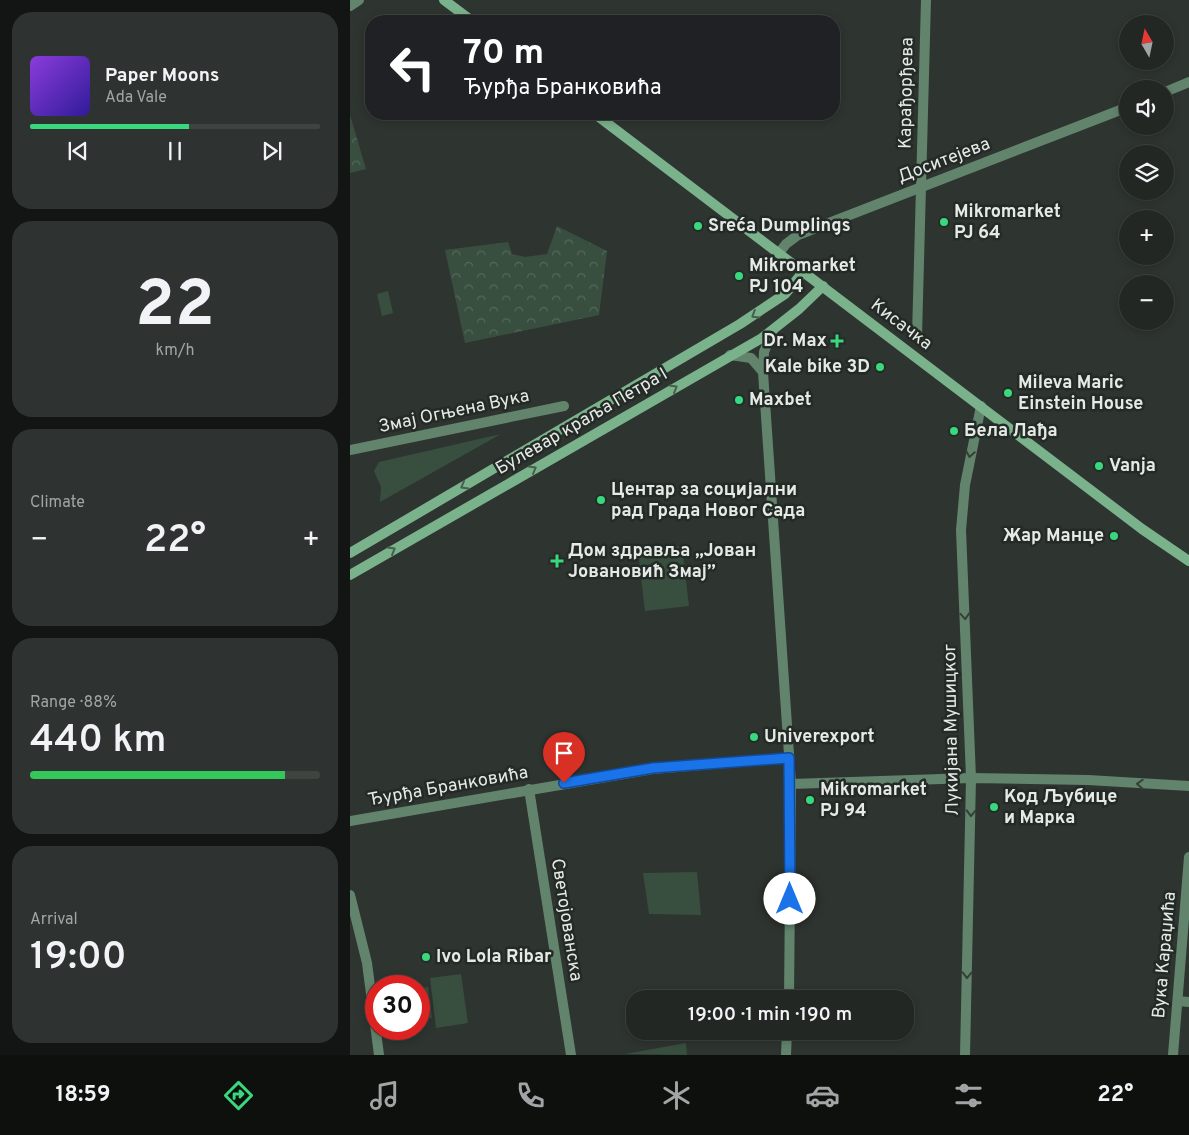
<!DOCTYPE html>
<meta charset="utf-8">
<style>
:root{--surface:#222724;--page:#2e3331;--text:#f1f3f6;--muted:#a2a5a6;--line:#3f4441;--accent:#39d87f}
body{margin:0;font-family:Overpass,sans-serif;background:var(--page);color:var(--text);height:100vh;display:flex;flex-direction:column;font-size:19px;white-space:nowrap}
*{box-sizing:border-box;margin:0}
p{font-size:16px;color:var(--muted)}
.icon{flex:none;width:28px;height:28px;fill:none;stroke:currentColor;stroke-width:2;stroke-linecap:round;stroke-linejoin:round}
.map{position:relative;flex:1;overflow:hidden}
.details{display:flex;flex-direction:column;gap:12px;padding:12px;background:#131514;width:350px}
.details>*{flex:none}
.guide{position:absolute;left:15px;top:15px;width:475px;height:105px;border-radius:20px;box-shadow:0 2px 8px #0003,0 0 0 1px var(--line);background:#202124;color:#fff;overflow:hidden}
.needle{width:32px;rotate:351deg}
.tools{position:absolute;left:769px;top:15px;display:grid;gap:10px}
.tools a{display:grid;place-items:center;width:55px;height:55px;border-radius:50%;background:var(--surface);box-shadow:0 2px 8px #0003,0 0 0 1px var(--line);font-size:25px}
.speed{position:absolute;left:15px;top:975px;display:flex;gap:10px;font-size:25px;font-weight:700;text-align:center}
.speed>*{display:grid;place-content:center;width:65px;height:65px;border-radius:50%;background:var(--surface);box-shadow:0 2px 8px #0003,0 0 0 1px var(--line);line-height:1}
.speed .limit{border:8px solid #d22;background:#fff;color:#111}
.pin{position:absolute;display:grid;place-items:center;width:42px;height:42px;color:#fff;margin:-51px -21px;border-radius:50% 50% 50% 0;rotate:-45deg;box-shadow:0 0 5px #0007}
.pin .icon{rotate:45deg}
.me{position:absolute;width:55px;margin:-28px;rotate:0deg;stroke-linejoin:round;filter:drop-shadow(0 0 4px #0008)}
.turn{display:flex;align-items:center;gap:18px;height:105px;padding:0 15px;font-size:22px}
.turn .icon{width:65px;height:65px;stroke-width:2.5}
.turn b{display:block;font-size:35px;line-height:42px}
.big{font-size:38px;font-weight:600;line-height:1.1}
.details .tile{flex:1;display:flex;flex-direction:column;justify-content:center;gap:8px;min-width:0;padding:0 18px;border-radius:20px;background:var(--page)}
.details .dial{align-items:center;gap:0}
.dial b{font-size:65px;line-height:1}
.song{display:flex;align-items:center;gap:15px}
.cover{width:60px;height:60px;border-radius:8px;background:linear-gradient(135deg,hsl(270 70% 55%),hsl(250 70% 35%))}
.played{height:5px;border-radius:2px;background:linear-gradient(90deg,var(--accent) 55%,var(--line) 55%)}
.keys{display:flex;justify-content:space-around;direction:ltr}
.heat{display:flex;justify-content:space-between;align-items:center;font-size:28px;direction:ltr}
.charge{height:8px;border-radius:4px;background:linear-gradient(90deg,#34c759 88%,var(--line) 0)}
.trip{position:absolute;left:276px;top:990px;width:288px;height:50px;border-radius:20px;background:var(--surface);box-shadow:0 2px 8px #0003,0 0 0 1px var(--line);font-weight:600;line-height:50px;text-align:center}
.tabs{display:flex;height:80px;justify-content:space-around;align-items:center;background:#0e100e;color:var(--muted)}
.tabs .icon{width:35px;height:35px}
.tabs .current{color:var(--accent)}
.tabs b{font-size:22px;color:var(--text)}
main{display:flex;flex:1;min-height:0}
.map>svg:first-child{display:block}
.green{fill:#384f3f}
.forest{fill:url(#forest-crowns)}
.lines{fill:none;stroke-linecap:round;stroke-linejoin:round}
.street{stroke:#62846c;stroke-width:10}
.secondary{stroke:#7ab28b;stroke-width:10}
.oneway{stroke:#46604e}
.oneway2{stroke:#344038}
.route-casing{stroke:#114b97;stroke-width:12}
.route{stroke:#1a73e8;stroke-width:9}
.poi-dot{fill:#39d87f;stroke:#242a26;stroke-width:2}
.labels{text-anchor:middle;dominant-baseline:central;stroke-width:5;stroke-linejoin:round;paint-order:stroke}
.street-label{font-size:18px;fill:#e6eae7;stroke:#242a26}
.poi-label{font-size:18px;font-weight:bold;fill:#e6eae7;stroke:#242a26;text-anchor:start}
</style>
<main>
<section class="details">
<div class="tile">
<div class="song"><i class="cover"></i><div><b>Paper Moons</b><p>Ada Vale</p></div></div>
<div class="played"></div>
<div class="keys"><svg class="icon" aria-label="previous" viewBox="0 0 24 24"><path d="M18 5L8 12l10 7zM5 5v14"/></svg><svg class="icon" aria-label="pause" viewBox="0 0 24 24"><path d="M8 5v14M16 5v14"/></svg><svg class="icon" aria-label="next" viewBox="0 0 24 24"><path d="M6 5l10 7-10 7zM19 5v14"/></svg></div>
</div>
<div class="tile dial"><b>22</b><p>km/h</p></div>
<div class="tile"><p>Climate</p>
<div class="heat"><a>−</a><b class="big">22°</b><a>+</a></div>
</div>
<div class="tile"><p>Range · 88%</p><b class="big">440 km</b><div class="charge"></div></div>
<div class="tile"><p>Arrival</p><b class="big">19:00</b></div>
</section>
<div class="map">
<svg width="839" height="1055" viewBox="0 0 839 1055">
<defs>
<pattern id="forest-crowns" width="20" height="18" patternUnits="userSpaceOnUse" patternTransform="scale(1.25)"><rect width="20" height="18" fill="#384f3f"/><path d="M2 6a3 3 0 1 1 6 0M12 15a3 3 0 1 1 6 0" fill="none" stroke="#55685b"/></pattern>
</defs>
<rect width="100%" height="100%" fill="#2e3430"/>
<!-- green -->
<g class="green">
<path d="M 38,291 L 43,313 L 32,316 L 27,294 Z"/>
<path d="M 151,434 L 30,502 L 31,487 L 24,471 L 29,462 Z"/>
<path d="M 332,546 L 339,606 L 295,611 L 288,551 Z"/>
<path d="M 347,872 L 351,915 L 299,914 L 293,873 Z"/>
<path d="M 111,974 L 118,1023 L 86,1028 L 80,978 Z"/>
<path d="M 78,987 L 82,1018 L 69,1020 L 69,989 Z"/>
<path d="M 336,1043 L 337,1055 L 275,1054 Z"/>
</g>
<!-- forest -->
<g class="forest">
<path d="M 0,115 L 16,169 L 0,173 Z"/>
<path d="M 207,226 L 257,251 L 249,315 L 115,343 L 95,250 L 158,242 L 162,254 L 175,257 L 197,254 Z"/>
</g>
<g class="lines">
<!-- street -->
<g class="street">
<path d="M 0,6 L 9,0"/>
<path d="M 815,92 L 839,82"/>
<path d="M 429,253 L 436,244 L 448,235 L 778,107"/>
<path d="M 423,330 L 414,352 L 413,372 L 441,784 L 439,999"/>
<path d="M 567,336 L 576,0"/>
<path d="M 380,355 L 401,358 L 413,372"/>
<path d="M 0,450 L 214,406"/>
<path d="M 441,784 L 621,778 L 738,780 L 839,786"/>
<path d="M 179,789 L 221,1055"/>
<path d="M 0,821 L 303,769 L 439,758"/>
<path d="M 0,895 L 17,963 L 29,1055"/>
<path d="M 828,1001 L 839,1002"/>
<path d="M 436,1055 L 437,1031"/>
<path d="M 615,1055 L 621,778 L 611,530 L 615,485 L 631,406"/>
<path d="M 823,1055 L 839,857"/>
</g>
<!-- secondary -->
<g class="secondary">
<path d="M 94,0 L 122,21"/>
<path d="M 245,114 L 792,529 L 839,561"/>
<path d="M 0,553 L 390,324 L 435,294 L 454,271"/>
<path d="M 0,575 L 412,338 L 449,309 L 473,286"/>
</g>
</g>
<!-- one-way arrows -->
<defs><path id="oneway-chevron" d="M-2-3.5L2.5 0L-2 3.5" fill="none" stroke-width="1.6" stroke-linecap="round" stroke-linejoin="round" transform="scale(1.25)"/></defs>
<g class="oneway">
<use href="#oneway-chevron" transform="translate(405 315) rotate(148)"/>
<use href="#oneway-chevron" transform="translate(324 388) rotate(-30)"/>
<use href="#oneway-chevron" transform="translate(183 469) rotate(-30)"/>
<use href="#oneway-chevron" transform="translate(114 486) rotate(150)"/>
<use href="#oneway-chevron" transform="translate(42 550) rotate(-30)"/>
</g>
<g class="oneway2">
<use href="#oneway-chevron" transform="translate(620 454) rotate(99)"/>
<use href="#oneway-chevron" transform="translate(615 616) rotate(86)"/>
<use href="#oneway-chevron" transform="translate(790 784) rotate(-177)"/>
<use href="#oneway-chevron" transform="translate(621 813) rotate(91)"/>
<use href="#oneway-chevron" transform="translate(617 975) rotate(91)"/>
</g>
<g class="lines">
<!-- route casing -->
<g class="route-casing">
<path id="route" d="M 214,783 L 303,768 L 439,758 L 440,899"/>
</g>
<!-- route -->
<use href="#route" class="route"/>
</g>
<!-- markers -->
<g class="poi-dot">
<circle cx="594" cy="222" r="5"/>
<circle cx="348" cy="226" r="5"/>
<circle cx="389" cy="276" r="5"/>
<path d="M484.5 333.5h5v5h5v5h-5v5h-5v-5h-5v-5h5z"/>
<circle cx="530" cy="367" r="5"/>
<circle cx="658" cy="393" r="5"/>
<circle cx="389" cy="400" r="5"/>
<circle cx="604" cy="431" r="5"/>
<circle cx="749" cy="466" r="5"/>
<circle cx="251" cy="500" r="5"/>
<circle cx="764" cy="536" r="5"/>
<path d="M204.5 553.5h5v5h5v5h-5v5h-5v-5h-5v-5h5z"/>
<circle cx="404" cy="737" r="5"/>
<circle cx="460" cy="800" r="5"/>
<circle cx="644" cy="807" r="5"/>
<circle cx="76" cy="957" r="5"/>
</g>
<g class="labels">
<!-- street labels -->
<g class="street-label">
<text transform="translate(557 93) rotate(-89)">Карађорђева</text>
<text transform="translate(594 161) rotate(-21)">Доситејева</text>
<text transform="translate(551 325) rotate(37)">Кисачка</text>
<text transform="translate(104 412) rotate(-12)">Змај Огњена Вука</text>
<text transform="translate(232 422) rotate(-30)">Булевар краља Петра I</text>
<text transform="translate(602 730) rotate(-91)">Лукијана Мушицког</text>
<text transform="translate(98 787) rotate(-10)">Ђурђа Бранковића</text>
<text transform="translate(216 920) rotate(81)">Светојованска</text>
<text transform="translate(815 955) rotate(-85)">Вука Караџића</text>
</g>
<!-- poi labels -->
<g class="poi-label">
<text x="604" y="212">Mikromarket<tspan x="604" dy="21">PJ 64</tspan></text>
<text x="358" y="226">Sreća Dumplings</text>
<text x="399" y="266">Mikromarket<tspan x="399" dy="21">PJ 104</tspan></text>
<text x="477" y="341" text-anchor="end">Dr. Max</text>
<text x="520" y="367" text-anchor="end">Kale bike 3D</text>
<text x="668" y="383">Mileva Maric<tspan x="668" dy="21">Einstein House</tspan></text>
<text x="399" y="400">Maxbet</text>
<text x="614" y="431">Бела Лађа</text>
<text x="759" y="466">Vanja</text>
<text x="261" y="490">Центар за социјални<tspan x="261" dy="21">рад Града Новог Сада</tspan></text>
<text x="754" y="536" text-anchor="end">Жар Манце</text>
<text x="218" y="551">Дом здравља „Јован<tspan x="218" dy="21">Јовановић Змај”</tspan></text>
<text x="414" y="737">Univerexport</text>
<text x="470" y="790">Mikromarket<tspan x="470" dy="21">PJ 94</tspan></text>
<text x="654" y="797">Код Љубице<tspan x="654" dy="21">и Марка</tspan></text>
<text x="86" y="957">Ivo Lola Ribar</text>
</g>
</g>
</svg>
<div class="tools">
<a><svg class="needle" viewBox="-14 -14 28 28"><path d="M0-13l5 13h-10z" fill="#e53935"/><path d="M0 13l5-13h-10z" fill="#a2a5a6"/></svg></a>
<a><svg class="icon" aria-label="sound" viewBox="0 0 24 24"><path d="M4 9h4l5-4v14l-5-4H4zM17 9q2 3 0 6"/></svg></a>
<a><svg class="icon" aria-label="layers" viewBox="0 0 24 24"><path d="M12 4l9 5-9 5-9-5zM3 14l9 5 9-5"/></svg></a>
<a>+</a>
<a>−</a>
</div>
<div class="speed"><div class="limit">30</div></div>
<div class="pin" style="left:214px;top:783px;background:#d93025"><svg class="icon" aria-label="arrive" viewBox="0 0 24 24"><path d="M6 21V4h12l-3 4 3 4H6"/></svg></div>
<svg class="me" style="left:440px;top:899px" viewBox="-20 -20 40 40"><circle r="19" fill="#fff"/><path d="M0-13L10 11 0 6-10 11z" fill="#1a73e8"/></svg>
<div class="trip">19:00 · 1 min · 190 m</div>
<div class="guide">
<div class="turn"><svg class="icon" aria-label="left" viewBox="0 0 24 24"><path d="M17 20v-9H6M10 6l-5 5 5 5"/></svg><div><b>70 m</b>Ђурђа Бранковића</div></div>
</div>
</div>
</main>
<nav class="tabs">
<b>18:59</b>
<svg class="icon current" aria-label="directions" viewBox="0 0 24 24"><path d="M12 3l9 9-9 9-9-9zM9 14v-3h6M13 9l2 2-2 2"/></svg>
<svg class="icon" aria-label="music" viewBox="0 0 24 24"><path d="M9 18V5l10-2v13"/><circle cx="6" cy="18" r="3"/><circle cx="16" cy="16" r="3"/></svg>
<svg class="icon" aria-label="phone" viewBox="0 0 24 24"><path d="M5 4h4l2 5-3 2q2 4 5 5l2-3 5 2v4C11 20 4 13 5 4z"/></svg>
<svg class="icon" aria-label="climate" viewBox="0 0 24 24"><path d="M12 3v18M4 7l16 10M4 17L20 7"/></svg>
<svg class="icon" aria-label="car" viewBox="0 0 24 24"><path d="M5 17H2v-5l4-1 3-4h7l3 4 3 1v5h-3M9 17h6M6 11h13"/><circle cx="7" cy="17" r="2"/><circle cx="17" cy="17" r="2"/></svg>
<svg class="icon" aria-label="filters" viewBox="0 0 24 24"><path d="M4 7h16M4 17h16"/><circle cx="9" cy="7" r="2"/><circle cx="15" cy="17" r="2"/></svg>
<b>22°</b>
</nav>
